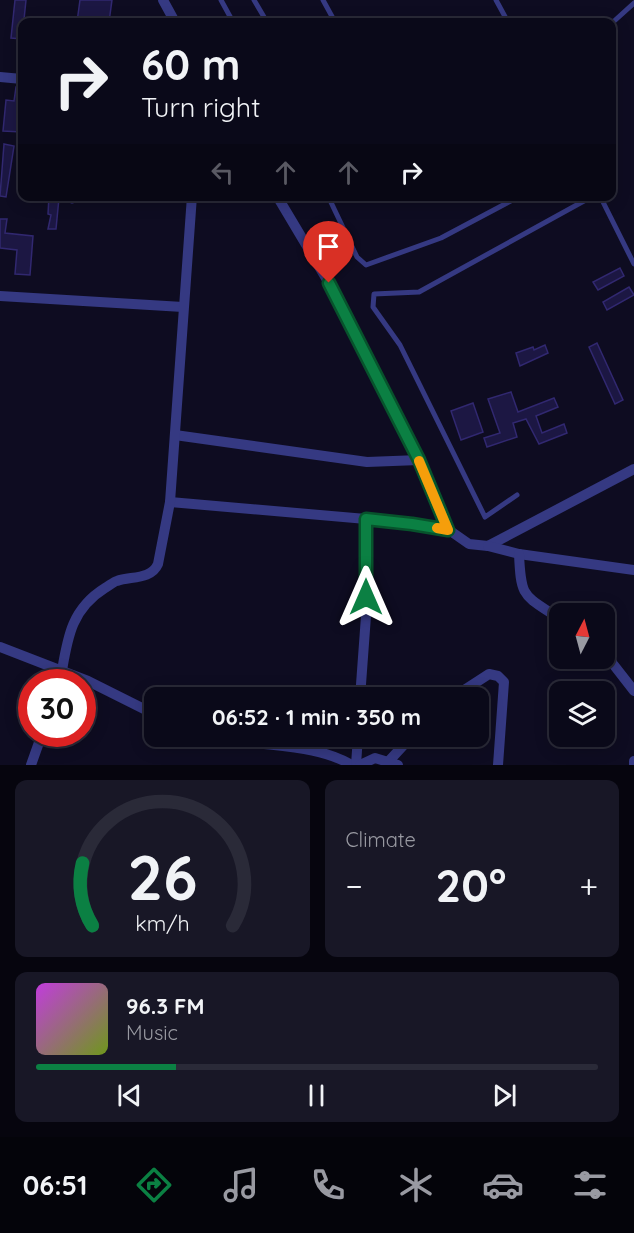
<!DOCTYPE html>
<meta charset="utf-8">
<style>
:root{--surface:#0a0919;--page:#181726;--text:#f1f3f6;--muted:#999aa2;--line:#2a2a38;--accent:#0b8043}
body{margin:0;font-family:Quicksand,sans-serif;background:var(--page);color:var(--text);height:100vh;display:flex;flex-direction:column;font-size:22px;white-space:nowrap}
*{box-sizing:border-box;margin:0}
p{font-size:20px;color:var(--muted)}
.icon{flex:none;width:33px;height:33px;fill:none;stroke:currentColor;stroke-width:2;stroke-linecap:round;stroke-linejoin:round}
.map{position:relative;height:765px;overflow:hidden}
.details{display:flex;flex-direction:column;gap:15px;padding:15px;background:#06050e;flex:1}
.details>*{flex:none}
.banner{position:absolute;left:18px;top:18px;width:598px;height:183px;border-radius:12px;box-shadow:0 3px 15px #0003,0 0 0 2px var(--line);background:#0a0919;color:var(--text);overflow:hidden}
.needle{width:39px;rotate:6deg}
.fabs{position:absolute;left:549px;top:603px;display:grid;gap:12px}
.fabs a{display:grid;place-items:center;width:66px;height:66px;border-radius:12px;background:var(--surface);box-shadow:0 3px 15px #0003,0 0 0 2px var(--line);font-size:30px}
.speed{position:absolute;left:18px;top:669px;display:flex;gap:12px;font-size:30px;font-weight:700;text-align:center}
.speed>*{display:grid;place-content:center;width:78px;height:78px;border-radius:50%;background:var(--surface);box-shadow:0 3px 15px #0003,0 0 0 2px var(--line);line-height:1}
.speed .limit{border:9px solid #d22;background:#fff;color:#111}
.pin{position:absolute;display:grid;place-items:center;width:51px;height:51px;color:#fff;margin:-62px -26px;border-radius:50% 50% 50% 0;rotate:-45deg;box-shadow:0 0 6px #0007}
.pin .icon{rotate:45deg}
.me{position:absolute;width:66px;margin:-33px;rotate:0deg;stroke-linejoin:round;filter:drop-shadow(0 0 4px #0008)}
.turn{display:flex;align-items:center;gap:21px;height:126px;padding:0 24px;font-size:27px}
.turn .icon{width:78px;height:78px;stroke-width:2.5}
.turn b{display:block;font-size:42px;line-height:51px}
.lanes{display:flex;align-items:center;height:57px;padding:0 24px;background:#0003;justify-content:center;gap:30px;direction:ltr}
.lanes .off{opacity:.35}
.big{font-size:45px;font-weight:700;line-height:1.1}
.details .widget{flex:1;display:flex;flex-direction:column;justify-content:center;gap:9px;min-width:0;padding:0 21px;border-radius:12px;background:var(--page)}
.details .dial{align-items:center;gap:0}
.dial svg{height:156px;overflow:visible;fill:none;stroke:var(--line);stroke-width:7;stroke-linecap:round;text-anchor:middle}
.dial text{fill:var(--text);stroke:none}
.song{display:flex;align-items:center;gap:18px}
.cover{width:72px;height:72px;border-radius:9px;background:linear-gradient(135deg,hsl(290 70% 55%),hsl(80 70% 35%))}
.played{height:6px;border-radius:3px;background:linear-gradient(90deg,var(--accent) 25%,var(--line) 25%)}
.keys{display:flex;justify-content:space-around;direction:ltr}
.heat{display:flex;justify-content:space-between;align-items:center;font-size:33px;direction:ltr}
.details .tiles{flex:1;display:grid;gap:15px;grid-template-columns:1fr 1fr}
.widget:last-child{grid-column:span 2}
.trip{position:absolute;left:144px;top:687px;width:345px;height:60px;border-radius:12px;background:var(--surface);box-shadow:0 3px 15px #0003,0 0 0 2px var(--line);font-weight:700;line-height:60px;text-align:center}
.menu{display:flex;height:96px;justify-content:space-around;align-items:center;background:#04040a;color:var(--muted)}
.menu .icon{width:42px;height:42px}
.menu .current{color:var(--accent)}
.menu b{font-size:27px;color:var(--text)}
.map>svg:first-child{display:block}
.building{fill:#1c1743;stroke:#312870;stroke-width:1.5}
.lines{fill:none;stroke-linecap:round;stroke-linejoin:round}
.service{stroke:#353982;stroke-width:5}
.minor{stroke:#353982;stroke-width:10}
.route-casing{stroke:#07532c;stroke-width:15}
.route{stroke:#0b8043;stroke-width:10}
.slow{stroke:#f59e0b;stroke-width:10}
</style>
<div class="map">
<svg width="634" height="765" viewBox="0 0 634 765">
<rect width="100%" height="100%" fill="#0e0c21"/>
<!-- building -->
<g class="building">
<path d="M 15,0 L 26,0 L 22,39 L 11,38 Z"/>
<path d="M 80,0 L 112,0 L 109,22 L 77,22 Z"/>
<path d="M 16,87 L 22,88 L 22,132 L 3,131 L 6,100 L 14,101 Z"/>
<path d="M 4,144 L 14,146 L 6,197 L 0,196 Z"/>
<path d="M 49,196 L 88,196 L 88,198 L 72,203 L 59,198 L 56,229 L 48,229 L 51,215 L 48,214 Z"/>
<path d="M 0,219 L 7,219 L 5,233 L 33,236 L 30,275 L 15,274 L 17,250 L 0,248 Z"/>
<path d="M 620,268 L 624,276 L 598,290 L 593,282 Z"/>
<path d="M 629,287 L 634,295 L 607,310 L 603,302 Z"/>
<path d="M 597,343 L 623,400 L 615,404 L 589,347 Z"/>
<path d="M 545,345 L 548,353 L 520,366 L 516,353 L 533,347 L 534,350 Z"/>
<path d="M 511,392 L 518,412 L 554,398 L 558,407 L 536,416 L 542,433 L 564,424 L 567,433 L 539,444 L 526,419 L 513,423 L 517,437 L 487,447 L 484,438 L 500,433 L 488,399 Z"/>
<path d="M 473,403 L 483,432 L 461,440 L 451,411 Z"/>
</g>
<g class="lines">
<!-- service -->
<g class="service">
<path d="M 221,0 L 233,22"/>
<path d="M 254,0 L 267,22"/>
<path d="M 323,0 L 335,22"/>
<path d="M 496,0 L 508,22"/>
<path d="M 612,23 L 634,3"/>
<path d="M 328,196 L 357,257 L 366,265 L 441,238 L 520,196"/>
<path d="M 600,196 L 634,264"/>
<path d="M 517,495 L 485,517 L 400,345 L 373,307 L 374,294 L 419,292 L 593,196"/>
</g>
<!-- minor -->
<g class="minor">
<path d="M 163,0 L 175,22"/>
<path d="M 0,77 L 22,79"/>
<path d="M 277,196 L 339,300 L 419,460 L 449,530 L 469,544 L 488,546 L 634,469"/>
<path d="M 0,296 L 183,307"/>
<path d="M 175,435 L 367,462 L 419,460"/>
<path d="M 170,502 L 412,523 L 449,530"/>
<path d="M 488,546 L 519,554 L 634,570"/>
<path d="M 519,554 C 521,599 523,594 560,619"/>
<path d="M 0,647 L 88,681 L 154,714"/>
<path d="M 604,648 L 613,664 L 634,691"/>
<path d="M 60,682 C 67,644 68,611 105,588 C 109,586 113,582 117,581 C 130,576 151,580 158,564 L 170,502 L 192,196"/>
<path d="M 360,698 L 366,616 L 366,519"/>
<path d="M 452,698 L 489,674 L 498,676 L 504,682 L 498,765"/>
<path d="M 217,736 C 261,748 312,742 352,765"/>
<path d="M 389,761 L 412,736"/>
<path d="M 31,765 L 42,734"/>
<path d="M 356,765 L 358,736"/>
<path d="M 360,765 L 375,758 L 398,765"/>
<path d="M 634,765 L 634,761"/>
</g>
</g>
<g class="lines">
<!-- route casing -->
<g class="route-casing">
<path id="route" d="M 329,283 L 419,460 L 448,530 L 412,524 L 366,519 L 366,597"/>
</g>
<!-- route -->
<use href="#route" class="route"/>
<!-- slow -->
<path class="slow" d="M 419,461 L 448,530 L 437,528"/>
</g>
</svg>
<div class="fabs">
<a><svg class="needle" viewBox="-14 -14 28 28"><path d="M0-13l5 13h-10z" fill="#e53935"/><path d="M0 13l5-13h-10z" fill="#999aa2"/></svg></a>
<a><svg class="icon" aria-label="layers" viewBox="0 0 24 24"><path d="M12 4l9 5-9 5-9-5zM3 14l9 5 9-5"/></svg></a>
</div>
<div class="speed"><div class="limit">30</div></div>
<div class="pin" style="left:329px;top:283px;background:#d93025"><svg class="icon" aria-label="arrive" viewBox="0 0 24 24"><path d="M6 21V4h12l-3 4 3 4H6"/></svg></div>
<svg class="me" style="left:366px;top:597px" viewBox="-20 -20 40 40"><path d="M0-17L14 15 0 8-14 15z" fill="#0b8043" stroke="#fff" stroke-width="4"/></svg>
<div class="trip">06:52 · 1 min · 350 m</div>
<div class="banner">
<div class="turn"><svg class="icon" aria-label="right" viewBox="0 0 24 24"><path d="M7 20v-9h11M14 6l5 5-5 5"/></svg><div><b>60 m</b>Turn right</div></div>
<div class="lanes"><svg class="icon off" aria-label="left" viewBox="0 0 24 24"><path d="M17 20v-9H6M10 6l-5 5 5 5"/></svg><svg class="icon off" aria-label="ahead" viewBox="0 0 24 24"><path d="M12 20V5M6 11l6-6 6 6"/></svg><svg class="icon off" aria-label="ahead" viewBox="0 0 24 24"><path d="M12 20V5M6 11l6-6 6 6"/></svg><svg class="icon" aria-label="right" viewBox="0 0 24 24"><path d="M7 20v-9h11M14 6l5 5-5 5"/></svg></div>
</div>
</div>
<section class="details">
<div class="tiles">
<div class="widget dial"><svg viewBox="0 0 100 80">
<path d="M14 69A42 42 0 1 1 86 69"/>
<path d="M14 69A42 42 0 0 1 9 37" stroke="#0b8043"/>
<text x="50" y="56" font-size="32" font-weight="700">26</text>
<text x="50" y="72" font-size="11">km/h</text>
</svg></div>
<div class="widget"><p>Climate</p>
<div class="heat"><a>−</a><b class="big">20°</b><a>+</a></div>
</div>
<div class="widget">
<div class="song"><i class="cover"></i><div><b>96.3 FM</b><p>Music</p></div></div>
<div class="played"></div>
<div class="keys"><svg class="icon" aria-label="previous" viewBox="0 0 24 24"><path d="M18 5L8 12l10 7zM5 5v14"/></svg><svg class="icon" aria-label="pause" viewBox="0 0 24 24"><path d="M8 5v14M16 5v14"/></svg><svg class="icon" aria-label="next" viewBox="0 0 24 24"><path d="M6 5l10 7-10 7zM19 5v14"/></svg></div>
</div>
</div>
</section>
<nav class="menu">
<b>06:51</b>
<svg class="icon current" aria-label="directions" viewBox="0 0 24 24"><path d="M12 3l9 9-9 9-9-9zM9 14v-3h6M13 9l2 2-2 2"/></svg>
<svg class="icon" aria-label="music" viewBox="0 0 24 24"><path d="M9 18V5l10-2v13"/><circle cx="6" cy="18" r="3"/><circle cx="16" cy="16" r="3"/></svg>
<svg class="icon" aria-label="phone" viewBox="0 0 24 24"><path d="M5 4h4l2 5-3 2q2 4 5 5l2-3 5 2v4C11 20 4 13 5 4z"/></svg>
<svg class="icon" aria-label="climate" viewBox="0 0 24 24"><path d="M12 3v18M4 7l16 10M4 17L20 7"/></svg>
<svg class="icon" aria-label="car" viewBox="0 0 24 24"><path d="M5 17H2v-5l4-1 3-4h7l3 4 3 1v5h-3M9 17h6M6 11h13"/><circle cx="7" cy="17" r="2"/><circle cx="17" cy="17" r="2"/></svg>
<svg class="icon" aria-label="filters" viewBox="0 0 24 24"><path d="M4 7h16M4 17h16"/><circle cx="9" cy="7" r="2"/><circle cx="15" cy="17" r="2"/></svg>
</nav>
